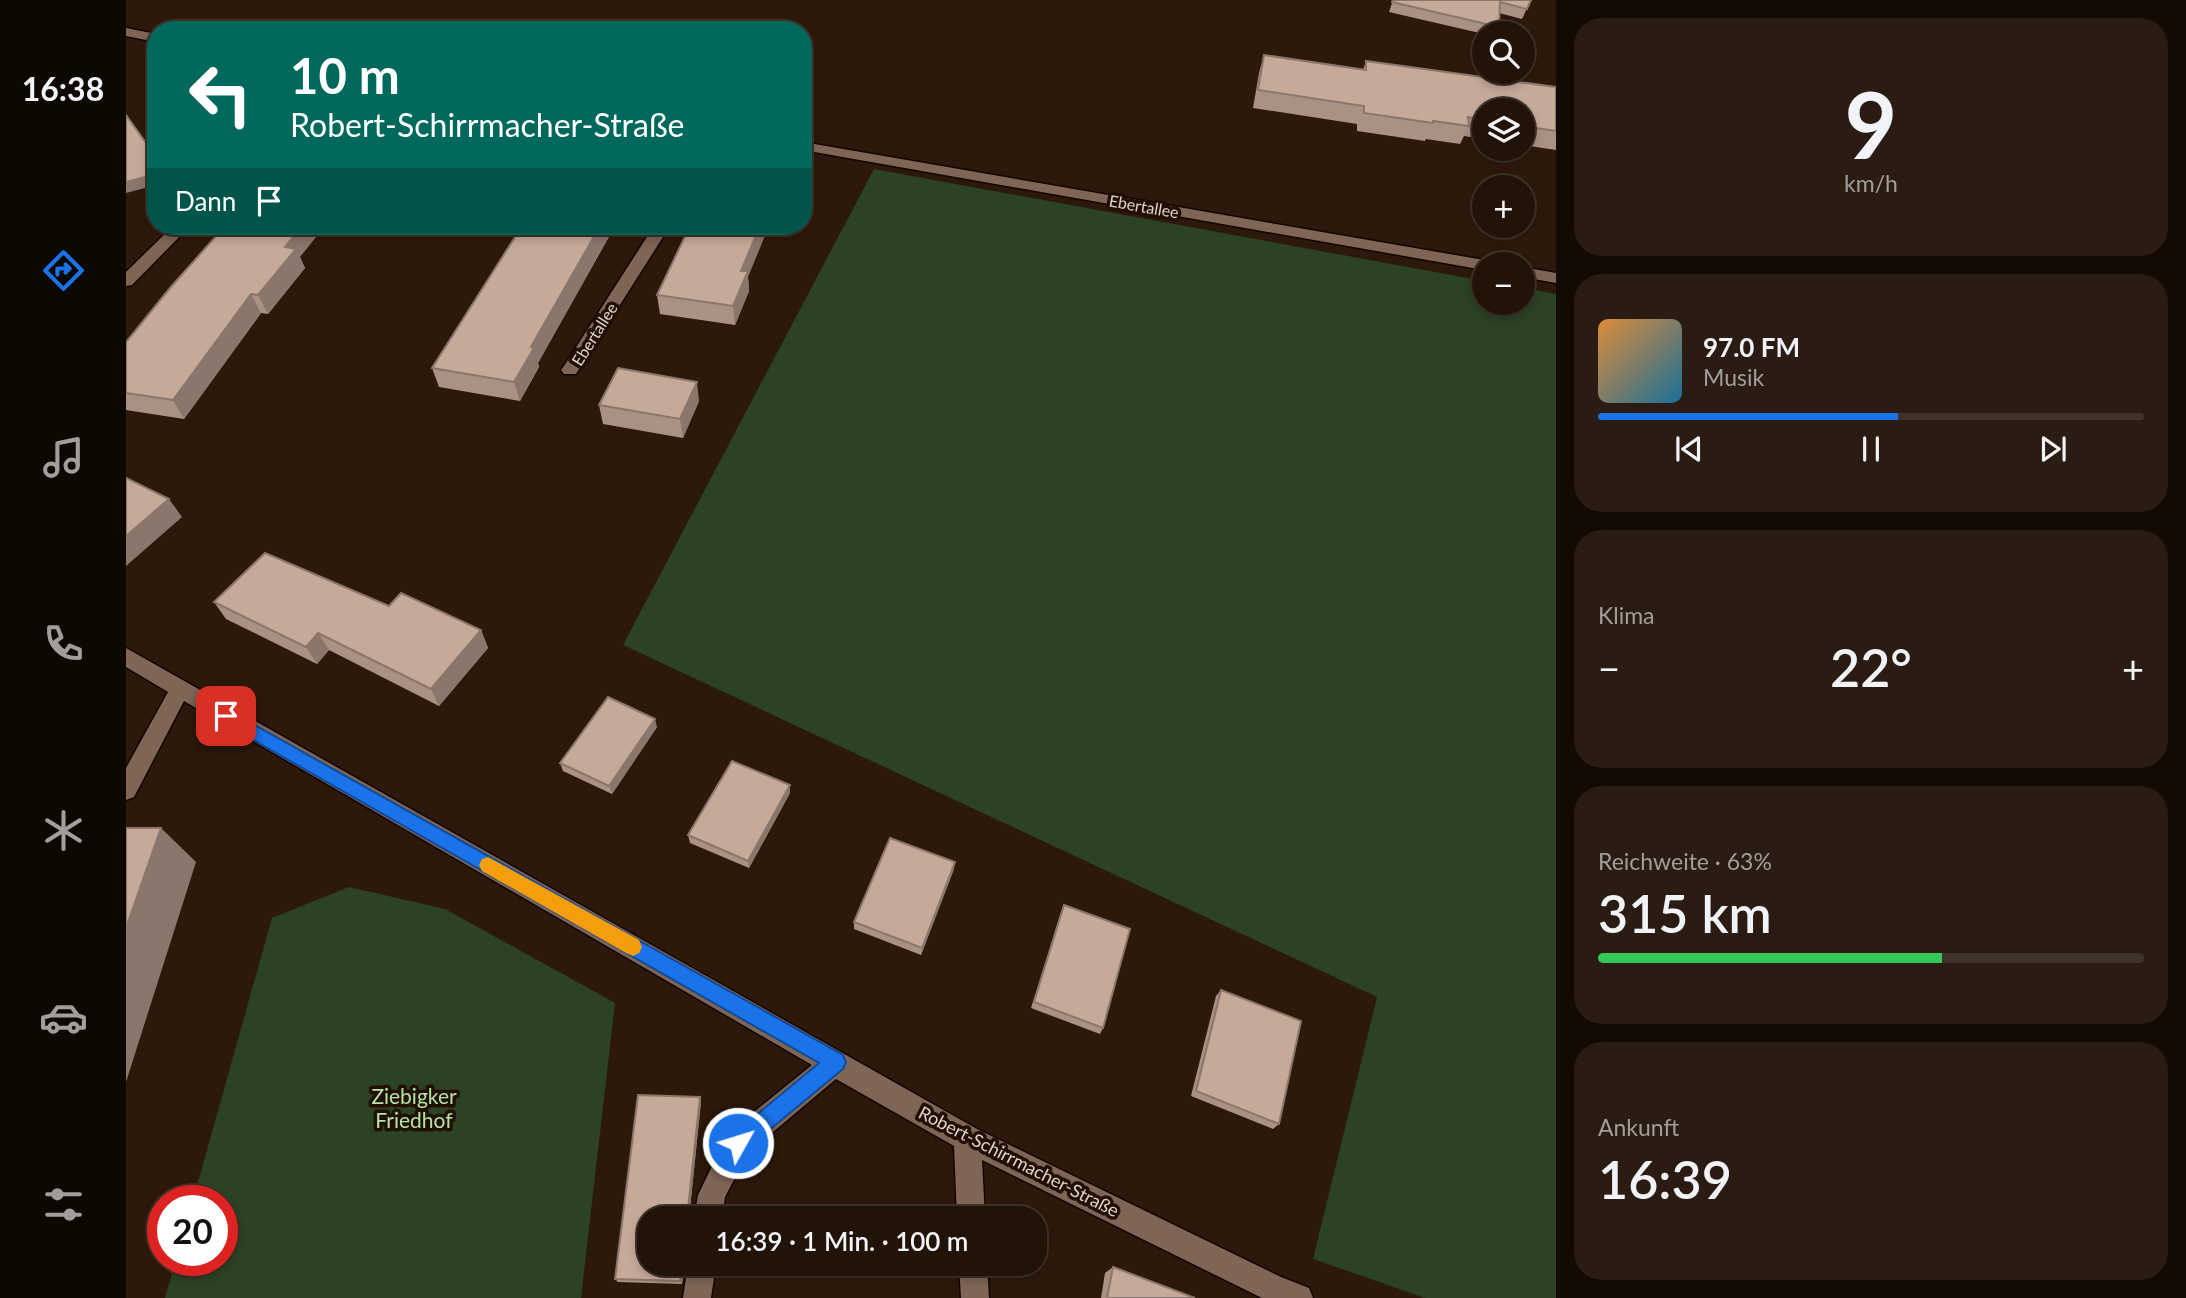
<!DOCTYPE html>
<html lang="de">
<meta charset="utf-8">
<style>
:root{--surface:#221308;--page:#2a1c12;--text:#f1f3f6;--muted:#a29e9c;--line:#3f3229;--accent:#1a73e8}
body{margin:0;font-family:Lato,sans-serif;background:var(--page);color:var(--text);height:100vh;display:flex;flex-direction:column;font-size:26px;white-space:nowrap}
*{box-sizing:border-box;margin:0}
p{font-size:23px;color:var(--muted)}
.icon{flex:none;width:38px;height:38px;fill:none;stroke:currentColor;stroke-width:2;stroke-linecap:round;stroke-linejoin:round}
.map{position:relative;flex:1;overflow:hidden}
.details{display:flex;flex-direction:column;gap:18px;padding:18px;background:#130a04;width:630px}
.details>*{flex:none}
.hud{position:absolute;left:21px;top:21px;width:665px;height:214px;border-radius:28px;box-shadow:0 4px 10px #0003,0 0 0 2px var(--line);background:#00695c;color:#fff;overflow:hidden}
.fabs{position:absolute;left:1346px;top:21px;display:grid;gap:14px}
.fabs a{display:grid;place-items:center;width:63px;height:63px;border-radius:50%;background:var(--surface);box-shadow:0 4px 10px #0003,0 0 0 2px var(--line);font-size:35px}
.speed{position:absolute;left:21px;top:1185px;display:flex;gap:14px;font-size:35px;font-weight:700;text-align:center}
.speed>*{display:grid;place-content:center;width:91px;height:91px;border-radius:50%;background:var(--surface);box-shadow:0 4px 10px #0003,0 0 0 2px var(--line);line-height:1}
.speed .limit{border:10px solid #d22;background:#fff;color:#111}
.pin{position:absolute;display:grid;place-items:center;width:60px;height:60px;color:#fff;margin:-30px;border-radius:14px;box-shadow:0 4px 10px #0006}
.me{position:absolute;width:77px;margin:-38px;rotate:51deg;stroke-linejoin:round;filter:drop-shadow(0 0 5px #0008)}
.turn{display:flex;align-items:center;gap:24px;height:147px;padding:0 28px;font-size:32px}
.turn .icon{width:91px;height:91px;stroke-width:2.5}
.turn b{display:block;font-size:49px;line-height:60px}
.then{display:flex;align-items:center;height:66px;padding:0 28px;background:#0003;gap:14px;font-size:26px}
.big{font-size:52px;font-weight:600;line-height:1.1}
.details .widget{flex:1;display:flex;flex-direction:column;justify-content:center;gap:10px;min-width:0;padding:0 24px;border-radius:28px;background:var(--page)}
.details .dial{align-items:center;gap:0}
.dial b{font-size:91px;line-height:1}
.song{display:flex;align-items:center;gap:21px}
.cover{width:84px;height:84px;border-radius:10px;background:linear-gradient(135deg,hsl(30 70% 55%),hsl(200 70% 35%))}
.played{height:7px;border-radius:4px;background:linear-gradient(90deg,var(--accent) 55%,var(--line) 55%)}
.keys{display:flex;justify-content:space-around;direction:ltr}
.heat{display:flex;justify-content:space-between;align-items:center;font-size:38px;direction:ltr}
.charge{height:10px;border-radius:5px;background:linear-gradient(90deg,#34c759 63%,var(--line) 0)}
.trip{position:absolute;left:511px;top:1206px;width:410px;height:70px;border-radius:28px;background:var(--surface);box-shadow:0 4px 10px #0003,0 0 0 2px var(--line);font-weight:600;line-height:70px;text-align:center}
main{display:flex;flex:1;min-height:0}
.tab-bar{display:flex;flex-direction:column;width:126px;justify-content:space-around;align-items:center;background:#0e0803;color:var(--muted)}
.tab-bar .icon{width:49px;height:49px}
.tab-bar .active{color:var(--accent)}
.tab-bar b{font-size:32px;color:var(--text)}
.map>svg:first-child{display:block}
.green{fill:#2b4224}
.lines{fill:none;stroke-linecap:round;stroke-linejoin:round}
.minor-casing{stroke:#140400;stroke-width:3}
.minor{fill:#7e6556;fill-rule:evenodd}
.wall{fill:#a99184}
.shaded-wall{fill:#8a766b}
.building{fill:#c5a999;stroke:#8a766b;stroke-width:2}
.route{fill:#1a73e8;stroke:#114b97;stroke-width:2}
.slow{fill:#f59e0b}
.labels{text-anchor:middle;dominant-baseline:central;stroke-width:7;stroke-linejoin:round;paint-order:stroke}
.far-street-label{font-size:16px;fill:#e0d2ca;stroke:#220f04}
.street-label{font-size:18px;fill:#e0d2ca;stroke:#220f04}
.near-park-label{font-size:21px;fill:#b3e4a5;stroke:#220f04}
</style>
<main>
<nav class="tab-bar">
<b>16:38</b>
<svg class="icon active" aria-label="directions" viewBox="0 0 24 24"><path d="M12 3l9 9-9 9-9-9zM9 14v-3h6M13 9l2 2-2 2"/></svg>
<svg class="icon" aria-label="music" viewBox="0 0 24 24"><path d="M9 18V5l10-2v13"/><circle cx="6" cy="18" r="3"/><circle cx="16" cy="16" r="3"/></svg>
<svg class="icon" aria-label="phone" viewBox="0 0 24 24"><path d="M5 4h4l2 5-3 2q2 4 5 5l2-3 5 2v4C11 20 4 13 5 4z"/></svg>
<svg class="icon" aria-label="climate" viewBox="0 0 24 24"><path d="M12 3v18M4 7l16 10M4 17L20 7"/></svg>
<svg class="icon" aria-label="car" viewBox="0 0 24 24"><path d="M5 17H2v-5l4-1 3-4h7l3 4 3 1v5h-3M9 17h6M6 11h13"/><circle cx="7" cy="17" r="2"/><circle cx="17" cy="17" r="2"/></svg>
<svg class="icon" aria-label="filters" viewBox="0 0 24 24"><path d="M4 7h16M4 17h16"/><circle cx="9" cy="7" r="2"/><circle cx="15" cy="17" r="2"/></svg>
</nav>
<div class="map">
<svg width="1430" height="1298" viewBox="0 0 1430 1298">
<rect width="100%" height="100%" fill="#2d190b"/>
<!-- green -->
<g class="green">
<path d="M 748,169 L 1358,281 L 1358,303 L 1396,303 L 1397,288 L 1430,294 L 1430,1298 L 1299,1298 L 1187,1259 L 1251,997 L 497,645 Z"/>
<path d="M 223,887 L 319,909 L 489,1003 L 455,1298 L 39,1298 L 50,1260 L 96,1260 L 96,1200 L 67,1200 L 146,918 Z"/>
</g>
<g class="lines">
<!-- minor casing -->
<g class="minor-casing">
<g id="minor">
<path d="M 0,28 L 30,34 L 30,42 L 0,36 Z"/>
<path d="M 677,142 L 1358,260 L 1366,264 L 1358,264 L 1358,270 L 677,150 Z"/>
<path d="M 47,226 L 64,226 L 6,285 L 0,286 L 0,272 Z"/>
<path d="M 528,226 L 544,226 L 450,374 L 438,374 L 435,370 L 438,366 Z"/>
<path d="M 1396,267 L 1430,273 L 1430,283 L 1396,277 Z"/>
<path d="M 0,648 L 851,1129 L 1155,1277 L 1183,1288 L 1187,1298 L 1136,1298 L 856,1160 L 859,1218 L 831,1218 L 828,1146 L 710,1079 L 622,1153 L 599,1197 L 596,1218 L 568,1218 L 572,1195 L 602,1133 L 686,1065 L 58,701 L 8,797 L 0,800 L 0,768 L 42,692 L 0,667 Z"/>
<path d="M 562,1264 L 590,1264 L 585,1298 L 557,1298 Z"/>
<path d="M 833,1264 L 861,1264 L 863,1298 L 835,1298 Z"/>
</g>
</g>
<!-- minor -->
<use href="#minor" class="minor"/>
</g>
<!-- wall -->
<g class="wall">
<path d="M 1267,0 L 1405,0 L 1396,19 L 1373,13 L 1373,27 L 1370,33 L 1358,33 L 1358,34 L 1263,12 Z"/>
<path d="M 1138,55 L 1237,70 L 1240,61 L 1430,87 L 1430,150 L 1396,145 L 1396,110 L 1358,110 L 1358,139 L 1338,136 L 1334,144 L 1300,139 L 1299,141 L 1231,131 L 1231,124 L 1127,108 L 1133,73 Z"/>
<path d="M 396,226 L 489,226 L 412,363 L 413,367 L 394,401 L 313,387 L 306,368 Z"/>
<path d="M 174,257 L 179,268 L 142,314 L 135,313 L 58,419 L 0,410 L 0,342 Z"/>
<path d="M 622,277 L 623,291 L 609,325 L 534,314 L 531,295 Z"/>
<path d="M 573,401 L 557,438 L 477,424 L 473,405 Z"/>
<path d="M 88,602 L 263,606 L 355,630 L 362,648 L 313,706 L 203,650 L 191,664 L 100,619 Z"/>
<path d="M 531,727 L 486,794 L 437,771 L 434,763 Z"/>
<path d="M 664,785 L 664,793 L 623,868 L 564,843 L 562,835 Z"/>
<path d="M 828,869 L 795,955 L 728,929 L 728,922 Z"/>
<path d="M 935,912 L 977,1028 L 974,1034 L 905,1008 Z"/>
<path d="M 1095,990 L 1153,1124 L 1147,1129 L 1065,1096 L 1090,996 Z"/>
<path d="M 574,1097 L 575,1102 L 563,1218 L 523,1218 L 559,1264 L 556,1284 L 492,1282 L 489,1279 Z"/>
<path d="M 987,1267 L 1069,1298 L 975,1298 L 979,1273 Z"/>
</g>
<!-- shaded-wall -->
<g class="shaded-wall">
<path d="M 30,174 L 30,185 L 0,193 L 0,182 Z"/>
<path d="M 176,226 L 199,226 L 174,257 L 179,268 L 142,314 L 132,295 L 159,247 Z"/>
<path d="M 474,226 L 489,226 L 412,363 L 413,367 L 394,401 L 388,382 L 405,347 Z"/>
<path d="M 634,226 L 643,226 L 622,277 L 623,291 L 609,325 L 607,306 L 615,271 Z"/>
<path d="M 125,294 L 135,313 L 58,419 L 47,400 Z"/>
<path d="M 571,382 L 573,401 L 557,438 L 554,419 Z"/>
<path d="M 43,499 L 56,517 L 0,566 L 0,536 Z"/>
<path d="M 355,630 L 362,648 L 313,706 L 305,689 Z"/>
<path d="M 192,633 L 203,650 L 191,664 L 180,647 Z"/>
<path d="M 529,719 L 531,727 L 486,794 L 483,786 Z"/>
<path d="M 664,785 L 664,793 L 623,868 L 622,861 Z"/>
<path d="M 35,828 L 70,862 L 0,1082 L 0,928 Z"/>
<path d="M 829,862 L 828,869 L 795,955 L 796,948 Z"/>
<path d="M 574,1097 L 575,1102 L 563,1218 L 561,1218 Z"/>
<path d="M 556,1264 L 559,1264 L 556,1284 L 554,1281 Z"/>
</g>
<!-- building -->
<g class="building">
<path d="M 1267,0 L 1405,0 L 1401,9 L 1374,2 L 1373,27 L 1266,2 Z"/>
<path d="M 1138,55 L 1240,70 L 1240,61 L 1430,87 L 1430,131 L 1396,126 L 1396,110 L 1358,110 L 1358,120 L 1342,117 L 1343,126 L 1307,121 L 1307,123 L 1238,113 L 1238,106 L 1132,90 Z"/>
<path d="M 0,115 L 30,157 L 30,174 L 0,182 Z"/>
<path d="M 99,226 L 176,226 L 159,247 L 170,249 L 132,295 L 125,294 L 47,400 L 0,393 L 0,342 L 44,288 Z"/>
<path d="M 396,226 L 474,226 L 405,347 L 408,348 L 388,382 L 306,368 Z"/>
<path d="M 564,226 L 634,226 L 615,271 L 622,271 L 607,306 L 531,295 Z"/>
<path d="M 492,368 L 571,382 L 554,419 L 473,405 Z"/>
<path d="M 0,478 L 43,499 L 0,536 Z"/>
<path d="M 139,553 L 263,606 L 275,593 L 355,630 L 305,689 L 192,633 L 180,647 L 88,602 Z"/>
<path d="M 482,697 L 529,719 L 483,786 L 434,763 Z"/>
<path d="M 606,761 L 664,785 L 622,861 L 562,835 Z"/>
<path d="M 0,828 L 35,828 L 0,928 Z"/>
<path d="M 764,838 L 829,862 L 796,948 L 728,922 Z"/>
<path d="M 938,905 L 1004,929 L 977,1028 L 908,1002 Z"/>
<path d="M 1095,990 L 1175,1021 L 1153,1124 L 1070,1091 Z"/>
<path d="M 512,1095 L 574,1097 L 561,1218 L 523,1218 L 523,1264 L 556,1264 L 554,1281 L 489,1279 Z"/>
<path d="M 987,1267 L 1069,1298 L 981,1298 Z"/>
</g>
<!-- route -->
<path class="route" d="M 100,709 L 717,1055 L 720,1062 L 717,1069 L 619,1150 L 612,1153 L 605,1150 L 602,1143 L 605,1136 L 693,1063 L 94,721 L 92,716 L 94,711 Z"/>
<!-- slow -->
<path class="slow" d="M 362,857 L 513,940 L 516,947 L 513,953 L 507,956 L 500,953 L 356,871 L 353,865 L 356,859 Z"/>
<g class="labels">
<!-- far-street labels -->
<g class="far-street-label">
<text transform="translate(1018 206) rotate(10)">Ebertallee</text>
<text transform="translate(468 334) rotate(-58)">Ebertallee</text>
</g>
<!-- street labels -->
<g class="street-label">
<text transform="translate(893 1161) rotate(27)">Robert-Schirrmacher-Straße</text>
</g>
<!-- near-park labels -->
<g class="near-park-label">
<text x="288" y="1095">Ziebigker<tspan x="288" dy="24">Friedhof</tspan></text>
</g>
</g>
</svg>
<div class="fabs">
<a><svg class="icon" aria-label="search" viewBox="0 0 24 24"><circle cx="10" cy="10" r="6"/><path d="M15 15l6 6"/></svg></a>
<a><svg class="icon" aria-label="layers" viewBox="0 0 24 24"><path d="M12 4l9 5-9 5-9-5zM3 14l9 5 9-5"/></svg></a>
<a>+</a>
<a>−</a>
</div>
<div class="speed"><div class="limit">20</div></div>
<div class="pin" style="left:100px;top:716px;background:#d93025"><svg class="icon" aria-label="arrive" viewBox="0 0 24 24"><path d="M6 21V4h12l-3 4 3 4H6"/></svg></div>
<svg class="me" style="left:612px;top:1143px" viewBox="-20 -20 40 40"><circle r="17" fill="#1a73e8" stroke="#fff" stroke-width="3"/><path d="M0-11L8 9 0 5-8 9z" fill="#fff"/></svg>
<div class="trip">16:39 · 1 Min. · 100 m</div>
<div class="hud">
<div class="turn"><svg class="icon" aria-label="left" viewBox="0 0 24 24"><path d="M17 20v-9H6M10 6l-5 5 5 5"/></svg><div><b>10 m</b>Robert-Schirrmacher-Straße</div></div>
<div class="then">Dann<svg class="icon" aria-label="arrive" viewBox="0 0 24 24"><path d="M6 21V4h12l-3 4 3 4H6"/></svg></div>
</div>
</div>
<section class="details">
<div class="widget dial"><b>9</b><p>km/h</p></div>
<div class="widget">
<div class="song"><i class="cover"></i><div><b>97.0 FM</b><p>Musik</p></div></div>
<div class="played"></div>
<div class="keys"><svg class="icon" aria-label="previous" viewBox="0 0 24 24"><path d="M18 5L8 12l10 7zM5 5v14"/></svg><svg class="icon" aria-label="pause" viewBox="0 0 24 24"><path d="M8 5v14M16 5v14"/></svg><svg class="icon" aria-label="next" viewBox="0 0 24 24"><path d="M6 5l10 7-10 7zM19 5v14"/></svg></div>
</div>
<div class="widget"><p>Klima</p>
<div class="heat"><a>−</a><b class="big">22°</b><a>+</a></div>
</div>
<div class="widget"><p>Reichweite · 63%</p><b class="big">315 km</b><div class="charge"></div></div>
<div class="widget"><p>Ankunft</p><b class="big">16:39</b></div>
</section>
</main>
